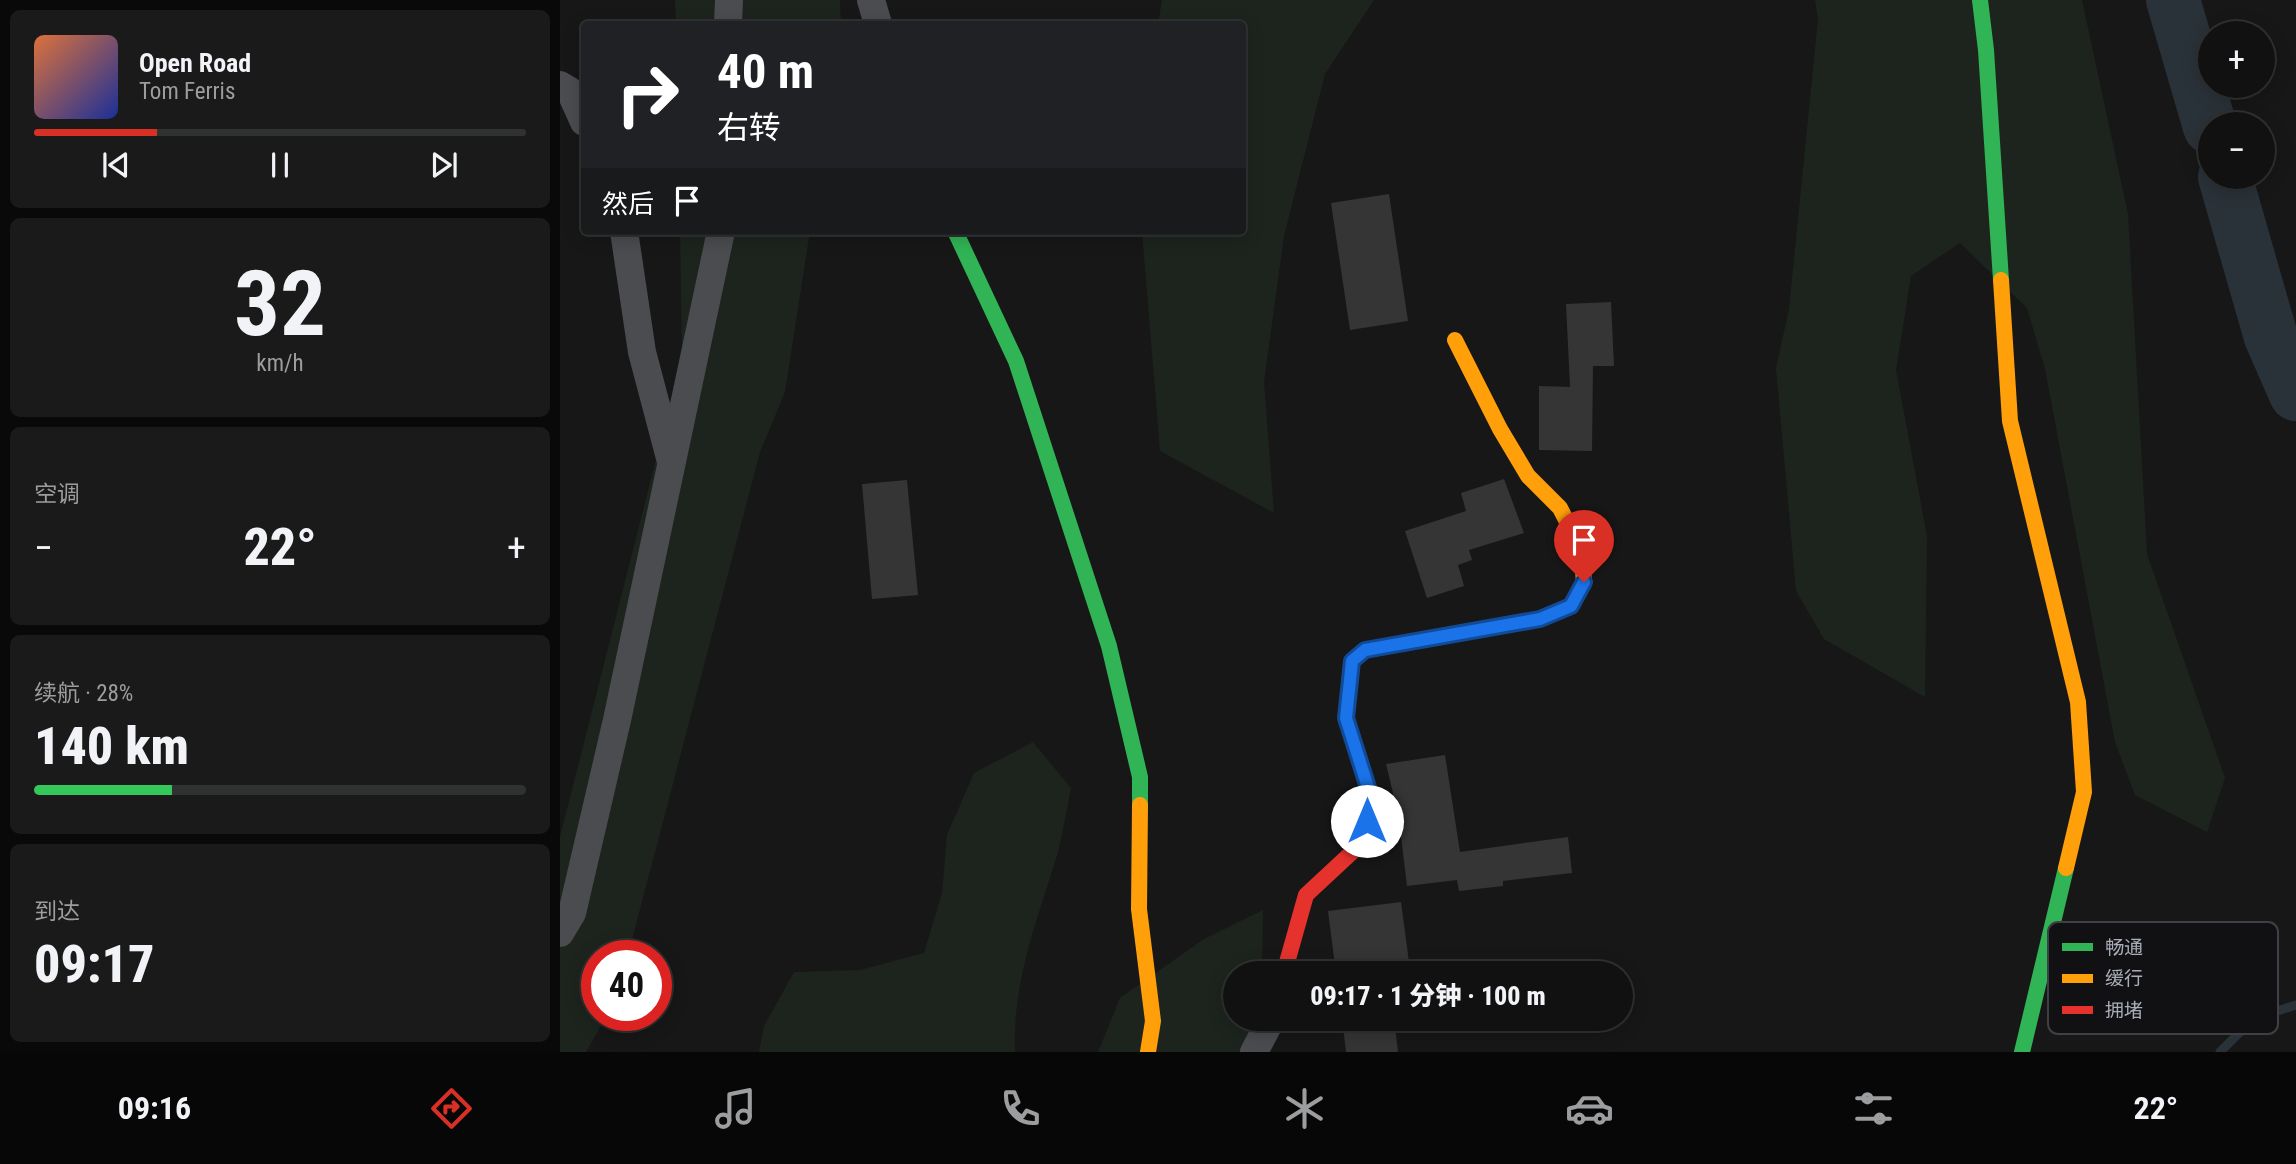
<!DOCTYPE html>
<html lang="zh">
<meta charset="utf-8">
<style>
:root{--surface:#111;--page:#1a1a1a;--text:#f1f3f6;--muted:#9c9d9f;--line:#303131;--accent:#d93025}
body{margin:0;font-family:"Roboto Condensed","Noto Sans SC",sans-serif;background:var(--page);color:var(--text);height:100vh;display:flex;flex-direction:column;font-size:26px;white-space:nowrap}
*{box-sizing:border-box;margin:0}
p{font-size:23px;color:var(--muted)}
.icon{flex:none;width:38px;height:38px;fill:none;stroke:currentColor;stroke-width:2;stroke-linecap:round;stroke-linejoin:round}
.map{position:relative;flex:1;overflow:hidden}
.sheet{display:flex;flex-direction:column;gap:10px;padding:10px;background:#090909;width:560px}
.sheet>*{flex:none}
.guide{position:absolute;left:21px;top:21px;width:665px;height:214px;border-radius:7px;box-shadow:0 4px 18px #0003,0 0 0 2px var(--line);background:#202124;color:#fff;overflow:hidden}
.buttons{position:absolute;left:1638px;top:21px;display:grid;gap:14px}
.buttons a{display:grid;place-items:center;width:77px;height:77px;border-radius:50%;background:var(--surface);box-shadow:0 4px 18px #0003,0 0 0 2px var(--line);font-size:35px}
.speed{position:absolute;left:21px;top:940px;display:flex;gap:14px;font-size:35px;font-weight:700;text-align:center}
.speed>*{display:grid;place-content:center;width:91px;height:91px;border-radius:50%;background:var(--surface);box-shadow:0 4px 18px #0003,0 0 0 2px var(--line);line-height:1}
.speed .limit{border:10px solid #d22;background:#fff;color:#111}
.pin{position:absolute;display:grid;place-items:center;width:60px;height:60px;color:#fff;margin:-72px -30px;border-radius:50% 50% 50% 0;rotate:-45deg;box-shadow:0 0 7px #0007}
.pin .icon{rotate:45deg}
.me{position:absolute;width:77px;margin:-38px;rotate:0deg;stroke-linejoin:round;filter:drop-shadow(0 0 5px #0008)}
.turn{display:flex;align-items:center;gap:24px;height:147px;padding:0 21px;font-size:32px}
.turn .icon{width:91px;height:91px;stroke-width:2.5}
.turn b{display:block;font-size:49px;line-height:60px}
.then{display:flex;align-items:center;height:66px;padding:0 21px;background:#0003;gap:14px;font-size:26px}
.big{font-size:52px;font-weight:800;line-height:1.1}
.sheet .widget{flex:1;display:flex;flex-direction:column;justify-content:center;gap:10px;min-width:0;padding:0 24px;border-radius:10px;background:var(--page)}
.sheet .dial{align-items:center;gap:0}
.dial b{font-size:91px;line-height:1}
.song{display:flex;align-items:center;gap:21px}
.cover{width:84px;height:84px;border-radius:10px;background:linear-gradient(135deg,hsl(20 70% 55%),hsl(230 70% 35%))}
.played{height:7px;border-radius:4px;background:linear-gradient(90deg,var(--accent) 25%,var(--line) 25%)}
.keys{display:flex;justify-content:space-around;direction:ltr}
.heat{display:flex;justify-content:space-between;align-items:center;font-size:38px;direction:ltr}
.charge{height:10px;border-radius:5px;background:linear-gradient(90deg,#34c759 28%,var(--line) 0)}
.trip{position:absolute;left:663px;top:961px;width:410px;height:70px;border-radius:35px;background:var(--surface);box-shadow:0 4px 18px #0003,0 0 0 2px var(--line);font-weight:800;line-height:70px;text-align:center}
.dock{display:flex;height:112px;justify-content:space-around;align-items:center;background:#070707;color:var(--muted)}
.dock .icon{width:49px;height:49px}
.dock .on{color:var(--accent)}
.dock b{font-size:32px;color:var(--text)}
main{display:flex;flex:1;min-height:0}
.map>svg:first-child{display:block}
.green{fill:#1d241e}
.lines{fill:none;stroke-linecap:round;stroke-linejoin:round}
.stream{stroke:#2a3239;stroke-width:9}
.river{stroke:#2a3239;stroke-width:54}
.building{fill:#353536}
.street{stroke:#4b4c50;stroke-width:28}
.fast{stroke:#30b455;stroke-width:16}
.slow{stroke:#ff9f0a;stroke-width:16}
.jam{stroke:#e5322d;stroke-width:16}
.route-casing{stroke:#114b97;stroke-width:18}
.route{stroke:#1a73e8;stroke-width:12}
.key{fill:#111113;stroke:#3e4045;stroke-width:2}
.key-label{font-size:19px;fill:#a8adb8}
</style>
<main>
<section class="sheet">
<div class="widget">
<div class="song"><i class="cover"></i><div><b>Open Road</b><p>Tom Ferris</p></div></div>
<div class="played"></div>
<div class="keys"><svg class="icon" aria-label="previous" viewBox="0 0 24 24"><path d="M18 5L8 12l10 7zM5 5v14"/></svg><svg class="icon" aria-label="pause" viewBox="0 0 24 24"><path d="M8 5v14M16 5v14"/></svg><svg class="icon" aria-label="next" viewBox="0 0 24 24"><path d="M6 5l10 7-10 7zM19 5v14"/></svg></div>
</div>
<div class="widget dial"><b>32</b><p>km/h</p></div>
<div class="widget"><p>空调</p>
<div class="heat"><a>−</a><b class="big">22°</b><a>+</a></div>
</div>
<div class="widget"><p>续航 · 28%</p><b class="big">140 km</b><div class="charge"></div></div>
<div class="widget"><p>到达</p><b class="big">09:17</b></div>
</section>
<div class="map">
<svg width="1736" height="1052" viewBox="0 0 1736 1052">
<rect width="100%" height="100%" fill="#171717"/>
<!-- green -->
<g class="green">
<path d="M 115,0 L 280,0 L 281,24 L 116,24 Z"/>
<path d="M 602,0 L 814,0 L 765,74 L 724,236 L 704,382 L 714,513 L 600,451 L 582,231 L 682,231 L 682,24 L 598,24 Z"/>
<path d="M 1255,0 L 1522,0 L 1568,214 L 1587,554 L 1665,778 L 1647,832 L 1575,795 L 1555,742 L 1485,369 L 1467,308 L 1400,243 L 1351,276 L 1336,370 L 1367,536 L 1365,697 L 1264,639 L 1236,591 L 1216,368 L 1229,309 L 1258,19 Z"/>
<path d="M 120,231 L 250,231 L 225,392 L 200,452 L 68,955 L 37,956 L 37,1015 L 47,1015 L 26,1052 L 0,1052 L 0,837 L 122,357 Z"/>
<path d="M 473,742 L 511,788 C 507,809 503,831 498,852 C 478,918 452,982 455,1052 L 199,1052 L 204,1026 L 234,972 L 300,970 L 364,953 L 382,893 L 387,835 L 414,773 Z"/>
<path d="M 703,910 L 702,973 L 676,973 L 676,1018 L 700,1019 L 700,1052 L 538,1052 L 560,998 L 644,939 Z"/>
</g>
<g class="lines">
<!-- stream -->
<path class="stream" d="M 1660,1052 L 1693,1019 L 1736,1005"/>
<!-- river -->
<g class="river">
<path d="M 1613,0 L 1650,127"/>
<path d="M 1665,177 L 1711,337 L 1736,394"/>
</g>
</g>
<!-- building -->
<g class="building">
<path d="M 829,194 L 848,321 L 790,330 L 771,203 Z"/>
<path d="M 1051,302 L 1054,366 L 1033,366 L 1032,451 L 979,450 L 979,386 L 1010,387 L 1006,304 Z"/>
<path d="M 944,479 L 964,533 L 909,550 L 912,560 L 898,565 L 904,586 L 867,598 L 845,531 L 906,511 L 901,493 Z"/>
<path d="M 347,480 L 358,595 L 312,599 L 302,484 Z"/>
<path d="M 885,755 L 900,852 L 1008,837 L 1012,873 L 943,881 L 943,886 L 899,891 L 897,880 L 847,886 L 839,820 L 835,820 L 833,793 L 826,764 Z"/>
<path d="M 841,902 L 849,962 L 827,965 L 828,973 L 776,973 L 768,911 Z"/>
<path d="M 782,1018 L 834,1018 L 838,1052 L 786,1052 Z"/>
</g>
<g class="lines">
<!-- street -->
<g class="street">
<path d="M 311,0 L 318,24"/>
<path d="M 168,24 L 169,0"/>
<path d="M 0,85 L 10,91 L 24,122"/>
<path d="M 64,231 L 82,352 L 110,458"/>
<path d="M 0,933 L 12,913 L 57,720 L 161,231"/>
<path d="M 694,1052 L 712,1018"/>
</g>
<!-- fast -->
<g class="fast">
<path d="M 1420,0 L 1426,50 L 1441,280"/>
<path d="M 395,231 L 456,361 L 549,646 L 580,777 L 580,805"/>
<path d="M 1462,1052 L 1506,868"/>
</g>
<!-- slow -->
<g class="slow">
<path d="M 1441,280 L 1450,421 L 1518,702 L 1524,792 L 1506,868"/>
<path d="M 895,340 L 940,429 L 968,476 L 1000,508 L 1021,549 L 1024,582 L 1017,595"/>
<path d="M 580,805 L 579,909 L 593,1021 L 588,1052"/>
</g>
<!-- jam -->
<path class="jam" d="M 724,973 L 746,895 L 803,842 L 812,800 L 786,718 L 792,661 L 805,650 L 980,619 L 1011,606 L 1017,595"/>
</g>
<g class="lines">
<!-- route casing -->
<g class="route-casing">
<path id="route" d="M 807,821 L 812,800 L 786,718 L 792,661 L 805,650 L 980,619 L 1011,606 L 1024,582"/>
</g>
<!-- route -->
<use href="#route" class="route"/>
</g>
<!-- legend -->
<rect x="1488" y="922" width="230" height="112" rx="10" class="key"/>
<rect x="1502" y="943" width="31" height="8" fill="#30b455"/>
<rect x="1502" y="974" width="31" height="9" fill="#ff9f0a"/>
<rect x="1502" y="1006" width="31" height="8" fill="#e5322d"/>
<g class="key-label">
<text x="1545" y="954">畅通</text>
<text x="1545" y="985">缓行</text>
<text x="1545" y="1017">拥堵</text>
</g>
</svg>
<div class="buttons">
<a>+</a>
<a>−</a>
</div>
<div class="speed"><div class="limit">40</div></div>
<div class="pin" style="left:1024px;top:582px;background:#d93025"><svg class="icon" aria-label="arrive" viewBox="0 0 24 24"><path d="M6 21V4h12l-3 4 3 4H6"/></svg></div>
<svg class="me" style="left:807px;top:821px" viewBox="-20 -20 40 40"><circle r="19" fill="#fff"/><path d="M0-13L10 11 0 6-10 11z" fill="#1a73e8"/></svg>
<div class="trip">09:17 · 1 分钟 · 100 m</div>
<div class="guide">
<div class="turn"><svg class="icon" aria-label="right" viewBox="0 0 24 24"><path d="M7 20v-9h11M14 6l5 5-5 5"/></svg><div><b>40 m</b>右转</div></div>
<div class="then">然后<svg class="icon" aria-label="arrive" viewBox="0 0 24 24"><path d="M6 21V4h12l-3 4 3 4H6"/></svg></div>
</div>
</div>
</main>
<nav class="dock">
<b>09:16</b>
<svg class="icon on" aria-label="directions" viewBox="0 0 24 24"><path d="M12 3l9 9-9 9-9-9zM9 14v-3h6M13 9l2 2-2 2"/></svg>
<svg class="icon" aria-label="music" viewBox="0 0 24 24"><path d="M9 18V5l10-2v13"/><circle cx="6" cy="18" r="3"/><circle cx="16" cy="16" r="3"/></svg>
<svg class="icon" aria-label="phone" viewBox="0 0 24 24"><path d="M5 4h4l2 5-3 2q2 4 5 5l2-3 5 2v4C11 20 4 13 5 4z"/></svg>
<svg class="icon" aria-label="climate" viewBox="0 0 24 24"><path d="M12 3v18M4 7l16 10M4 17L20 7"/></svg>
<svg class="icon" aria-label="car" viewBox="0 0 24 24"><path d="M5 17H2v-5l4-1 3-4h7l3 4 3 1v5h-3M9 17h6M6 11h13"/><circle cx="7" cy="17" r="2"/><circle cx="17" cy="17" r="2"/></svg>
<svg class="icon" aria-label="filters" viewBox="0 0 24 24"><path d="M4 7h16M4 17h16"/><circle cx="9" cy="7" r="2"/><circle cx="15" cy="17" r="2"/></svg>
<b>22°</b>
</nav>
